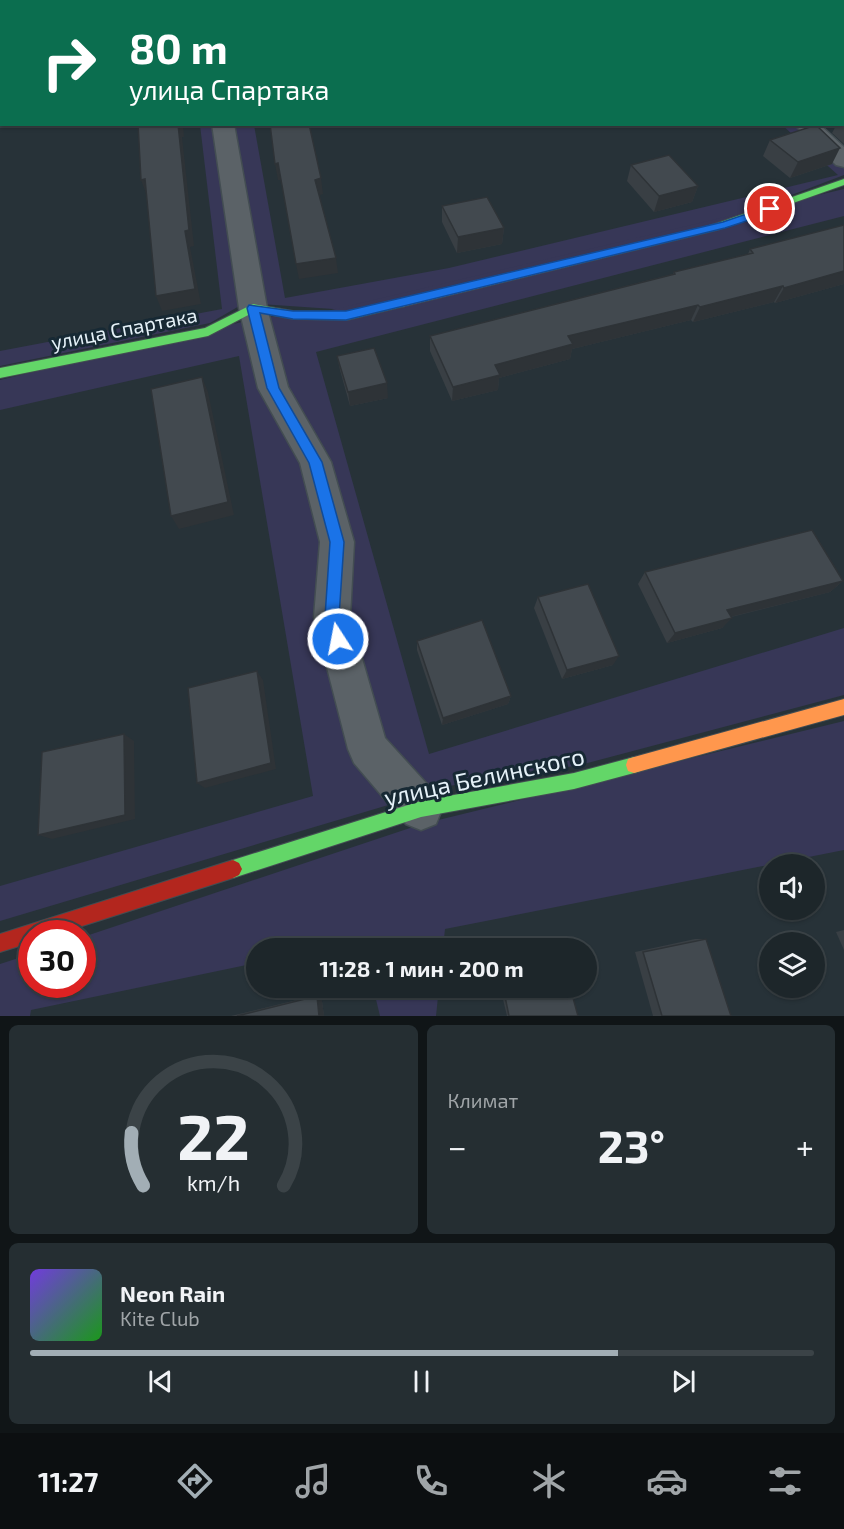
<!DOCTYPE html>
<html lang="ru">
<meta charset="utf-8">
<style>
:root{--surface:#1d262a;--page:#252e32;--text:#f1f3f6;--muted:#a0a5a8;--line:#3b4347;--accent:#a2aeb5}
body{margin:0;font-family:"Exo 2",sans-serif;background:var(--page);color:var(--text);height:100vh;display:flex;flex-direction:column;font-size:22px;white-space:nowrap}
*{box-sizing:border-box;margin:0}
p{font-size:20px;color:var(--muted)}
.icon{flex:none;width:33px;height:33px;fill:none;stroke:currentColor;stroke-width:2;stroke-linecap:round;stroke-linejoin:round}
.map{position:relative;height:1016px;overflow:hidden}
.panel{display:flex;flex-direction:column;gap:9px;padding:9px;background:#101517;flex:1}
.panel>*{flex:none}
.guide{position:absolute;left:0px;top:0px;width:844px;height:126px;box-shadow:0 2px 4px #0004,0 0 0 2px var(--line);background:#0b6e4f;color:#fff;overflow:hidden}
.buttons{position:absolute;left:759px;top:854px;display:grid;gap:12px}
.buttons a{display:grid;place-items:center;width:66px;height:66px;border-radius:50%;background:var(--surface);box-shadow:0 2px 4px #0004,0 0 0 2px var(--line);font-size:30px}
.speed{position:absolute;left:18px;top:920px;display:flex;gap:12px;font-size:30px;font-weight:700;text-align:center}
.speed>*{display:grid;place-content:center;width:78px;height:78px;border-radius:50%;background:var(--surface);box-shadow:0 2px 4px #0004,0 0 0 2px var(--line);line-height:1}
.speed .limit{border:9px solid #d22;background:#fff;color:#111}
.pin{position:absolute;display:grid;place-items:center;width:51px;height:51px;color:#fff;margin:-26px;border:3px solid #fff;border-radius:50%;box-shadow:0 2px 6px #0007}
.me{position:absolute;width:66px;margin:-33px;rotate:349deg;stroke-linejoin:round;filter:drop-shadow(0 0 4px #0008)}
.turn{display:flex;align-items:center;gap:21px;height:126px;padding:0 30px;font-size:27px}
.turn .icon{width:78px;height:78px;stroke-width:2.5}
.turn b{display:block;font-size:42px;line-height:51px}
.big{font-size:45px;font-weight:700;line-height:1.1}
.panel .widget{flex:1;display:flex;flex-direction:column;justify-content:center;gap:9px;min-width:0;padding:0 21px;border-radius:9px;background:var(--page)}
.panel .dial{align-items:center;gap:0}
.dial svg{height:156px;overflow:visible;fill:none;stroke:var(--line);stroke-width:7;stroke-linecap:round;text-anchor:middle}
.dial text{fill:var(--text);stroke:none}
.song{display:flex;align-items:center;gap:18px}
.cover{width:72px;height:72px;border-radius:9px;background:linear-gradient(135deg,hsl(260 70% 55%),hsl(120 70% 35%))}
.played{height:6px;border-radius:3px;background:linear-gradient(90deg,var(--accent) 75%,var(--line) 75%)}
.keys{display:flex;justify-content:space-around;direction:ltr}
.heat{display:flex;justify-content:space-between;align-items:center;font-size:33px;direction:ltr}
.panel .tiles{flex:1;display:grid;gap:9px;grid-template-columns:1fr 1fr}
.widget:last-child{grid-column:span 2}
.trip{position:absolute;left:246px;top:938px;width:351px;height:60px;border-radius:30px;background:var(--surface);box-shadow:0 2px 4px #0004,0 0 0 2px var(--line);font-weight:700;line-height:60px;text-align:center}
.menu{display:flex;height:96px;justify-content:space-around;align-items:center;background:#0c0f11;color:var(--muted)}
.menu .icon{width:42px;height:42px}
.menu .selected{color:var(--accent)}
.menu b{font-size:27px;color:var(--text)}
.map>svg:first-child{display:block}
.green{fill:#373757}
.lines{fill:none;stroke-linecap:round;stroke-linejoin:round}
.street-casing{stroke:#434d52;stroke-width:3}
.fast-casing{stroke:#434d52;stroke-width:2}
.slow-casing{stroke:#434d52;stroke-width:2}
.jam-casing{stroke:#434d52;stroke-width:2}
.street{fill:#5b6267;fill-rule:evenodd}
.fast{fill:#63d668;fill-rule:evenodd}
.slow{fill:#ff974d;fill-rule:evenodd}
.jam{fill:#b3261e;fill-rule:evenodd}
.wall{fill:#393f44}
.shaded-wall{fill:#2e3337}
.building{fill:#42494f;stroke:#2e3337;stroke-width:1.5}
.route{fill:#1a73e8;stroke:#114b97;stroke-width:1.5}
.labels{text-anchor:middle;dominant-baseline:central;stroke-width:6;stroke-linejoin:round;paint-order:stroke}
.street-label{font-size:20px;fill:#e5f1f8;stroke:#172934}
.near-street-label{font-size:24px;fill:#e5f1f8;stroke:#172934}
</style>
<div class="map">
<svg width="844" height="1016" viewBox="0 0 844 1016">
<rect width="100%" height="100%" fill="#273238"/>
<!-- green -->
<g class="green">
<path d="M 200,125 L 214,125 L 241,305 L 210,323 L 0,366 L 0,351 L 222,309 Z"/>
<path d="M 229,125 L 254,125 L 285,298 L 449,268 L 838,175 L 782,125 L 798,125 L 844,166 L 844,175 L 723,221 L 348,310 L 260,304 Z"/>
<path d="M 844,189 L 844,216 L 316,352 L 429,754 L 844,628 L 844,695 L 580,765 L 424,790 L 380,740 L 343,613 L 351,540 L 329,456 L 285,385 L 260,315 L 293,319 Z"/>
<path d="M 246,321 L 303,469 L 323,542 L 319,617 L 358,768 L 395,803 L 0,921 L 0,886 L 313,796 L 239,356 L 0,410 L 0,380 Z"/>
<path d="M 844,721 L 844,850 L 445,929 L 443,948 L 364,948 L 362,941 L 330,948 L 256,948 L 256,963 L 31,1010 L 30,1016 L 0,1016 L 0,964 L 31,954 L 32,984 L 82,984 L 83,937 L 422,824 Z"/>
<path d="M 373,987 L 439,987 L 436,1016 L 380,1016 Z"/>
</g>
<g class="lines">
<!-- street casing -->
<g class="street-casing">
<g id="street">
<rect x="206" y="0" width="18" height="2"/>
<path d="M 653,0 L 672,0 L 673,2 L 654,2 Z"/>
<rect x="843" y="19" width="1" height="12"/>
<rect x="0" y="98" width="2" height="14"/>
<path d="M 212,124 L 234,124 L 267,308 L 288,387 L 331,462 L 354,542 L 350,617 L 385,738 L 436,794 L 442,809 L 436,824 L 421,830 L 406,824 L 354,763 L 348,749 L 314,617 L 320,542 L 300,463 L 258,388 L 239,308 Z"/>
<path d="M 794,124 L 819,124 L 844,147 L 844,167 L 836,165 Z"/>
</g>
</g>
<!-- fast casing -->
<g class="fast-casing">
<g id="fast">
<path d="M 844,179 L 844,185 L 717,230 L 709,230 L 708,228 L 709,226 Z"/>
<path d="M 401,299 L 405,300 L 405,306 L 347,320 L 293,319 L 254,312 L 208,336 L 0,378 L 0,368 L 205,328 L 253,304 L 293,311 L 347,312 Z"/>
<path d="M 634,757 L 640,759 L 642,765 L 640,771 L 634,773 L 574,789 L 421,817 L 233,878 L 227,875 L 224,869 L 227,863 L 233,860 L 421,801 L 574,773 Z"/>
</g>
</g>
<!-- slow casing -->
<g class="slow-casing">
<g id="slow">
<path d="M 713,225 L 717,226 L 717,230 L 401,307 L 395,303 L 401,299 Z"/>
<path d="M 844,699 L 844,715 L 634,773 L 628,771 L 626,765 L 628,759 L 634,757 Z"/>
</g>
</g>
<!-- jam casing -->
<g class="jam-casing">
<path id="jam" d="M 233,860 L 239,863 L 242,869 L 239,875 L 233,878 L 60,933 L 32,933 L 32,942 L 0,952 L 0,934 Z"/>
</g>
<!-- street -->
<use href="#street" class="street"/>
<!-- fast -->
<use href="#fast" class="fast"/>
<!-- slow -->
<use href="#slow" class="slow"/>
<!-- jam -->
<use href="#jam" class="jam"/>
</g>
<!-- wall -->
<g class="wall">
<path d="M 571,0 L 616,0 L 617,2 L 572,2 Z"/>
<path d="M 843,116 L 844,116 L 844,144 L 832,133 L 837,124 L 843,124 Z"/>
<path d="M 770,140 L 832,164 L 790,178 L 763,156 Z"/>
<path d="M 631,165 L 698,186 L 692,202 L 654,212 L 627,181 Z"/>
<path d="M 442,206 L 504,228 L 502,244 L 457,253 L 442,222 Z"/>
<path d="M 844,225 L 844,284 L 775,303 L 774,302 L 693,322 L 691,320 L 572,349 L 570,359 L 499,378 L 498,390 L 452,401 L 430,351 L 430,336 L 673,274 L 674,272 L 748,254 L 750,249 Z"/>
<path d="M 337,356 L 388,398 L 350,406 L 340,370 Z"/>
<path d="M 645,572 L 843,581 L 830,592 L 731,617 L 722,628 L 667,643 L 638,584 Z"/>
<path d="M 538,597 L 613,665 L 562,679 L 534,608 Z"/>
<path d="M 417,641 L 511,696 L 508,704 L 442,725 L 417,650 Z"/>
<path d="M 844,930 L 844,950 L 836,932 Z"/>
<path d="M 695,939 L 706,939 L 731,1016 L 653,1016 L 635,952 Z"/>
<path d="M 500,987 L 570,987 L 578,1016 L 507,1016 Z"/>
<path d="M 321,994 L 324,1016 L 231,1016 Z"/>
</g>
<!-- shaded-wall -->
<g class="shaded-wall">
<path d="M 178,124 L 183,124 L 184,137 L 182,137 L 194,246 L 190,247 L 201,304 L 162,311 L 156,296 L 185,231 Z"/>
<path d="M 840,148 L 832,164 L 790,178 L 798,162 Z"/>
<path d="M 278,163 L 281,180 L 278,180 L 275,164 Z"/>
<path d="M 321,178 L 323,194 L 317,196 L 315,180 Z"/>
<path d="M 145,179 L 147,196 L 141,180 Z"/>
<path d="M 698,186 L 692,202 L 654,212 L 659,196 Z"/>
<path d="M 504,228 L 502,244 L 457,253 L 458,237 Z"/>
<path d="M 336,258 L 338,273 L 299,279 L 296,264 Z"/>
<path d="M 844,271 L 844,284 L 775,303 L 784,288 Z"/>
<path d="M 783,286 L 774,302 L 693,322 L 700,307 Z"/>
<path d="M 698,305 L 691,320 L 572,349 L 570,359 L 499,378 L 498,390 L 452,401 L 453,387 L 495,365 L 568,336 Z"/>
<path d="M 202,377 L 208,392 L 234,515 L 179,529 L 171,516 Z"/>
<path d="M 387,383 L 388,398 L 350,406 L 348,392 Z"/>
<path d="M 843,581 L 830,592 L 718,620 L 727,610 Z"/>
<path d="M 732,618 L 722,628 L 667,643 L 675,633 Z"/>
<path d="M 619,656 L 613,665 L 562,679 L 567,670 Z"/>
<path d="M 257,671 L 263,680 L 276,769 L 205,788 L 197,783 Z"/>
<path d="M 511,696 L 508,704 L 442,725 L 443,718 Z"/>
<path d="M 124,734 L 134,741 L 135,819 L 52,839 L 38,835 Z"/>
<path d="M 321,994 L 324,1016 L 319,1016 L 317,996 Z"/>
</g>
<!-- building -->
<g class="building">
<path d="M 126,0 L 162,0 L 163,2 L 127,2 Z"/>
<rect x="246" y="0" width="37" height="2"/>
<rect x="420" y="0" width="30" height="2"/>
<path d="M 583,0 L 616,0 L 617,2 L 584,2 Z"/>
<path d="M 138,124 L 178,124 L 189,230 L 185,231 L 195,289 L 156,296 L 145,179 L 141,180 Z"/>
<path d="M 270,124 L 309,124 L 321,178 L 315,180 L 336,258 L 296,264 L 278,163 L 275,164 Z"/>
<path d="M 816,125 L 840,148 L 798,162 L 770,140 Z"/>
<path d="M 669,155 L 698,186 L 659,196 L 631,165 Z"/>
<path d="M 487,197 L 504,228 L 458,237 L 442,206 Z"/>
<path d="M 844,225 L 844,271 L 784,288 L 783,286 L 700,307 L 698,305 L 568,336 L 573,344 L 495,365 L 500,375 L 453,387 L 430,336 L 675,274 L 674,272 L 753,253 L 750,249 Z"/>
<path d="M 374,348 L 387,383 L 348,392 L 337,356 Z"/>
<path d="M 202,377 L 228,502 L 171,516 L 151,389 Z"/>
<path d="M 812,530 L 843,581 L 727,610 L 732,618 L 675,633 L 645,572 Z"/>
<path d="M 588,584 L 619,656 L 567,670 L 538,597 Z"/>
<path d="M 482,620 L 511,696 L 443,718 L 417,641 Z"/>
<path d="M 257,671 L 271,763 L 197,783 L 188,688 Z"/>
<path d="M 124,734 L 125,815 L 38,835 L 42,752 Z"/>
<path d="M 706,939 L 731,1016 L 662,1016 L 643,952 Z"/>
<path d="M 503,987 L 570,987 L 578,1016 L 509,1016 Z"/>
<path d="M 317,996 L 319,1016 L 237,1016 Z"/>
</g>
<!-- route -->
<path class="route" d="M 770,206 L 774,207 L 774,212 L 725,228 L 346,320 L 293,319 L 260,313 L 279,388 L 322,462 L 344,542 L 339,617 L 346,639 L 343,644 L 338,646 L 333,644 L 325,617 L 330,542 L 309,463 L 267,388 L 247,308 L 249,305 L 293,311 L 346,311 L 723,222 Z"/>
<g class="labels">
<!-- street labels -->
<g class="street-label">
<text transform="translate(124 328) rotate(-11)">улица Спартака</text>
</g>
<!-- near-street labels -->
<g class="near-street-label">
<text transform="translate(484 776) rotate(-12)">улица Белинского</text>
</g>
</g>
</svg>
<div class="buttons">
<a><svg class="icon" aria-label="sound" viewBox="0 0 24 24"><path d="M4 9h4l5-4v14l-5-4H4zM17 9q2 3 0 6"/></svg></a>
<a><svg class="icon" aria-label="layers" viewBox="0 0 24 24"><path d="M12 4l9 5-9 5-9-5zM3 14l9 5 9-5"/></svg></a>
</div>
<div class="speed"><div class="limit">30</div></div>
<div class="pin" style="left:770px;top:209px;background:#d93025"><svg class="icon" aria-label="arrive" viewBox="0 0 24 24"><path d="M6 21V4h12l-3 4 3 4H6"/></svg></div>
<svg class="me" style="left:338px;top:639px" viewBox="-20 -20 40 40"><circle r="17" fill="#1a73e8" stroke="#fff" stroke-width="3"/><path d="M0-11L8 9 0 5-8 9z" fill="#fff"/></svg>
<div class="trip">11:28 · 1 мин · 200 m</div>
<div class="guide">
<div class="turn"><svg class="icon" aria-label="right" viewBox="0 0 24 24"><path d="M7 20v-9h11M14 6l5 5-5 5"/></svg><div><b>80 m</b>улица Спартака</div></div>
</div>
</div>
<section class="panel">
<div class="tiles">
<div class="widget dial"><svg viewBox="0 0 100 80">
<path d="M14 69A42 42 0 1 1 86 69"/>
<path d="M14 69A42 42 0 0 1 8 42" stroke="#a2aeb5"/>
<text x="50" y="56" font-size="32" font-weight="700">22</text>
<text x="50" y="72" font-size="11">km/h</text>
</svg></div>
<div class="widget"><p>Климат</p>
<div class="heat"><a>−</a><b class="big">23°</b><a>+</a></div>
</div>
<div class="widget">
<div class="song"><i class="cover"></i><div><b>Neon Rain</b><p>Kite Club</p></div></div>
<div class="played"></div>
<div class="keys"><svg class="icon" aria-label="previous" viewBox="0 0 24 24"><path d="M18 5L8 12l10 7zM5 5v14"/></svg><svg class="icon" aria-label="pause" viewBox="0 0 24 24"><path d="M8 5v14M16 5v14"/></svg><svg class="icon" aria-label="next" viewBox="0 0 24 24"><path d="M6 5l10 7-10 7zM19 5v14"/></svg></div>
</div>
</div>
</section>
<nav class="menu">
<b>11:27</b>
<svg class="icon selected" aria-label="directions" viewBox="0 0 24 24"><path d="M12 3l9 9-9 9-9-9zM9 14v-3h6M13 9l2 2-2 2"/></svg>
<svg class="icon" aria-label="music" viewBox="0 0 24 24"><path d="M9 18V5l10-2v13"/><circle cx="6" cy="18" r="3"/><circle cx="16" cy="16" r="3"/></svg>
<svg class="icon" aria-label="phone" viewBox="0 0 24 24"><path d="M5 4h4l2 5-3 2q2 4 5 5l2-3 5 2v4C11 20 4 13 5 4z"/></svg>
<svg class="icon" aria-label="climate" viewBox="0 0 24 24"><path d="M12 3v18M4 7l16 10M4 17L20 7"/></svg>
<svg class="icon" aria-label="car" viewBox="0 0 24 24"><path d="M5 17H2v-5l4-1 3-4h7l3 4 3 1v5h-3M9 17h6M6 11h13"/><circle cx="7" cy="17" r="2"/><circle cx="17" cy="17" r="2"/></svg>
<svg class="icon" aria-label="filters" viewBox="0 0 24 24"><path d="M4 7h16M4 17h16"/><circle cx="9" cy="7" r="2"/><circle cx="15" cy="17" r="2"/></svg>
</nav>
